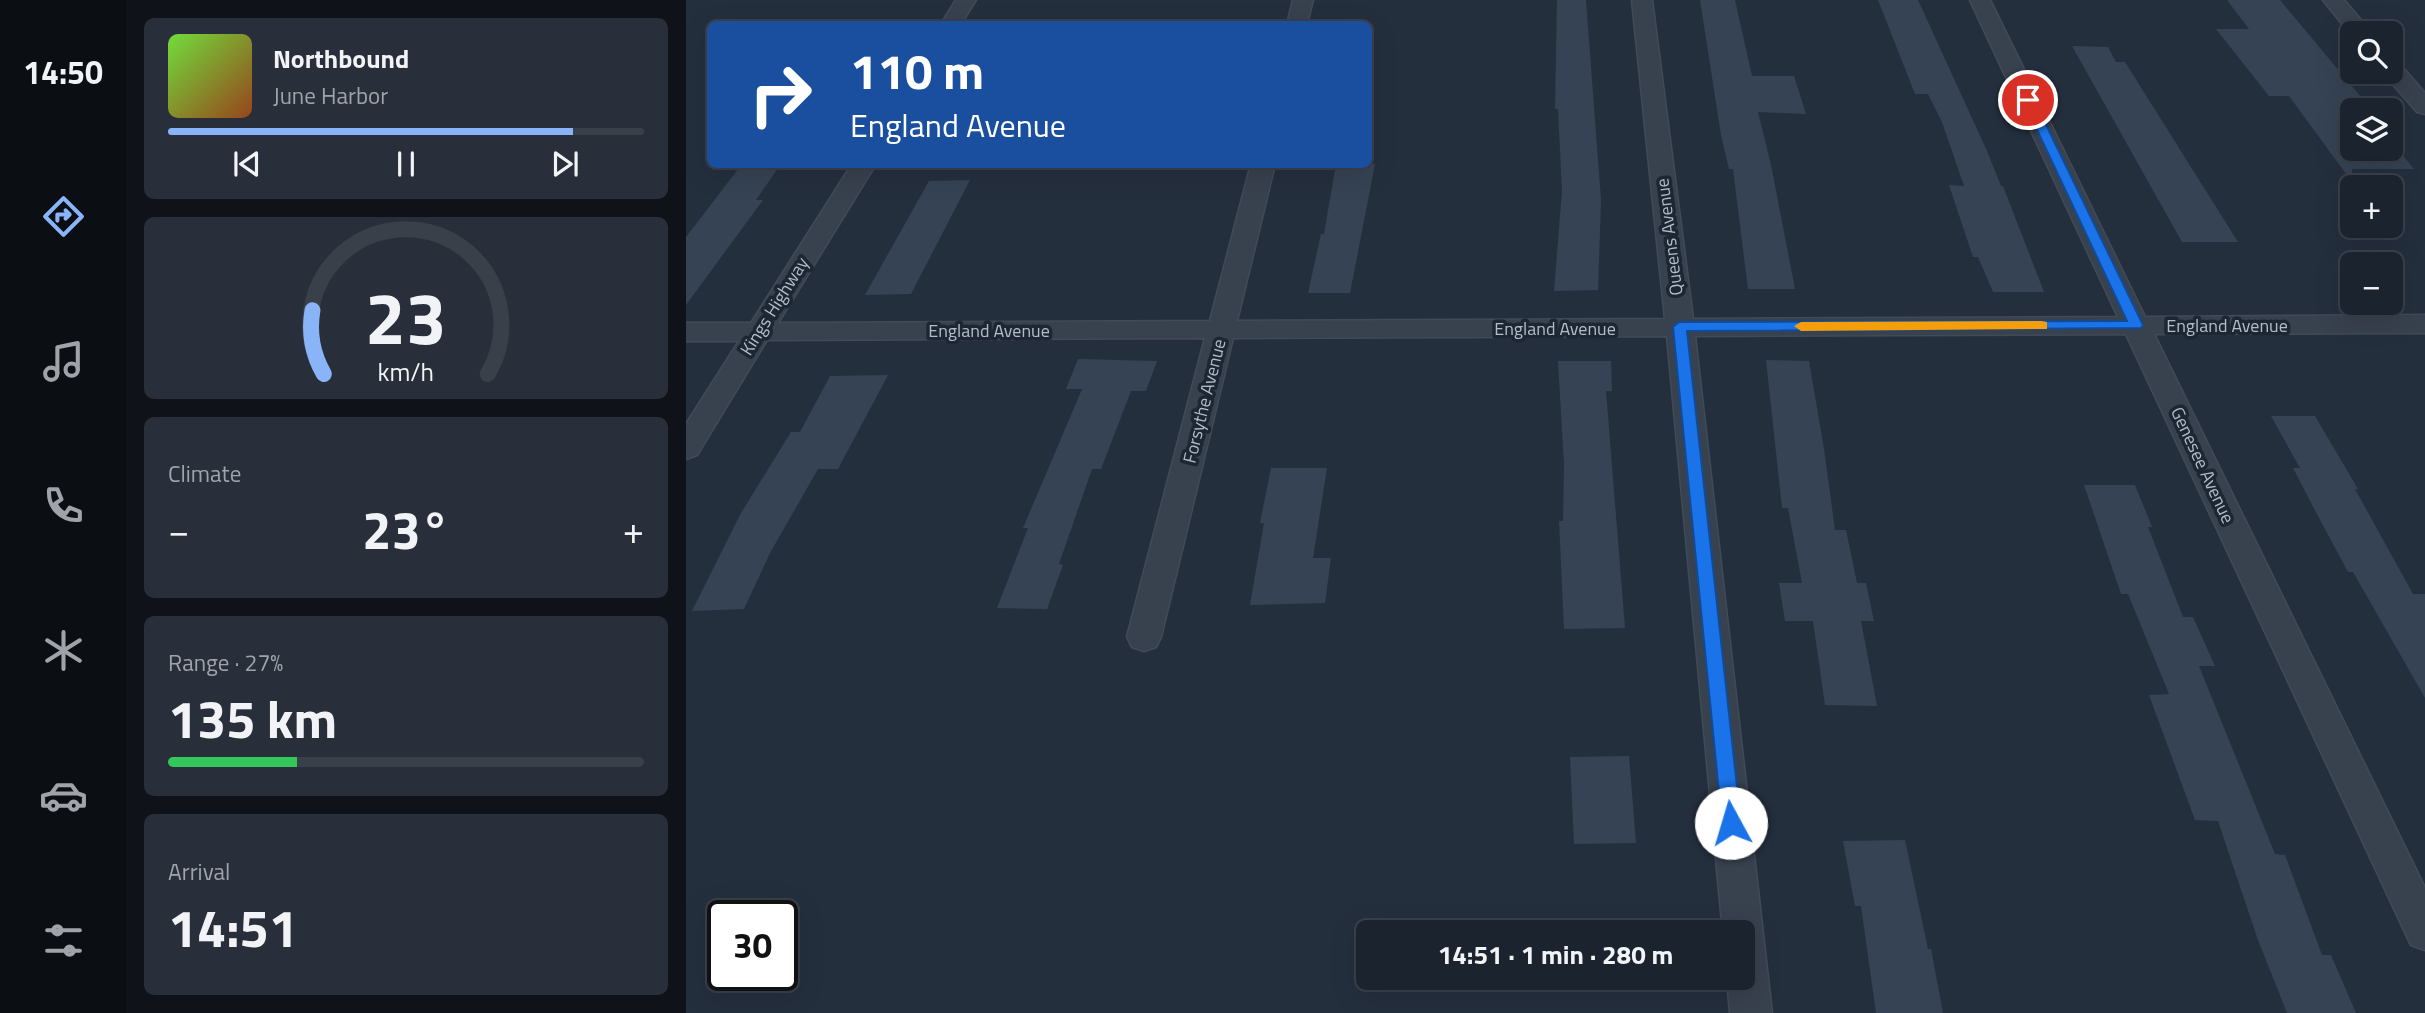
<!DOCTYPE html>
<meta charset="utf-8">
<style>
:root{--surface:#1b232e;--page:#282f3a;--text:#f1f3f6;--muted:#a0a4aa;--line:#39404a;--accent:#8ab4f8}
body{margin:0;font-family:"Titillium Web",sans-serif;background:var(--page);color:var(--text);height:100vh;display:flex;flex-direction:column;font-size:26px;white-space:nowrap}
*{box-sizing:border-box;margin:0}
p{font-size:23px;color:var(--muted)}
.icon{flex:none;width:38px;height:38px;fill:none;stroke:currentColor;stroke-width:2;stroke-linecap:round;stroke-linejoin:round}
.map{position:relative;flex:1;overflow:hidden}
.details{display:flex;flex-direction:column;gap:18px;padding:18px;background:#0f1319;width:560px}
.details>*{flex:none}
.guide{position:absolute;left:21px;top:21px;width:665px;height:147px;border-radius:10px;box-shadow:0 7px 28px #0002,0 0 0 2px var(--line);background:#1a4fa0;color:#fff;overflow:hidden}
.fabs{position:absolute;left:1654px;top:21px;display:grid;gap:14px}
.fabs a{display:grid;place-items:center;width:63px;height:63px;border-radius:10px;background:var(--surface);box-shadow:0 7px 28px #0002,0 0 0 2px var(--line);font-size:35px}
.speed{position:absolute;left:21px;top:900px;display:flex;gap:14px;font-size:35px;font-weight:700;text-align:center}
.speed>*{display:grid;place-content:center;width:91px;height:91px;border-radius:50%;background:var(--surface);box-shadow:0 7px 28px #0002,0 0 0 2px var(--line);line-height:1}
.speed .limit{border:4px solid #111;border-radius:10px;background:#fff;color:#111}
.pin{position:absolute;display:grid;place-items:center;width:60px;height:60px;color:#fff;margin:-30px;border:4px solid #fff;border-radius:50%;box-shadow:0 2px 7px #0007}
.me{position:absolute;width:77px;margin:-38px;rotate:354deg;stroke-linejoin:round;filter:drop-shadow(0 0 5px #0008)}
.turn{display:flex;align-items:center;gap:24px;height:147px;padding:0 28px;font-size:32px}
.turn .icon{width:91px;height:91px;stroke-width:2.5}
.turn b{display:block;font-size:49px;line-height:60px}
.big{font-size:52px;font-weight:700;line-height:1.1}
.details .tile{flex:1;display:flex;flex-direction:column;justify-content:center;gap:10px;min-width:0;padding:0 24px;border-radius:10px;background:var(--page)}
.details .dial{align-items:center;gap:0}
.dial svg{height:182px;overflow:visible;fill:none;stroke:var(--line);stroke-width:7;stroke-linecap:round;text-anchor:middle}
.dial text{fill:var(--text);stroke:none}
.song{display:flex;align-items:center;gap:21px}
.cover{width:84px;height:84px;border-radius:10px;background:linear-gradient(135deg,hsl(100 70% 55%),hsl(20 70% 35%))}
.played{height:7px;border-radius:4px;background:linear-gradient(90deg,var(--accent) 85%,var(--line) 85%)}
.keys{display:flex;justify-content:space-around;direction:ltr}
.heat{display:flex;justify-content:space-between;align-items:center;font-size:38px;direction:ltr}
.charge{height:10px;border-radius:5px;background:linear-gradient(90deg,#34c759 27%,var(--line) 0)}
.trip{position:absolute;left:670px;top:920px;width:399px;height:70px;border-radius:10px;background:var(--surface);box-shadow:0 7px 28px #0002,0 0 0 2px var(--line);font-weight:700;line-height:70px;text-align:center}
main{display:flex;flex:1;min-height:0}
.dock{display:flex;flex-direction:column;width:126px;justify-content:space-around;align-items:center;background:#0b0e12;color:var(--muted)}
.dock .icon{width:49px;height:49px}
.dock .active{color:var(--accent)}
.dock b{font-size:32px;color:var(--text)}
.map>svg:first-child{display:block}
.building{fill:#364354}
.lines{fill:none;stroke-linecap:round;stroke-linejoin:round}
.minor-casing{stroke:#414a57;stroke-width:3}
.minor{fill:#38414e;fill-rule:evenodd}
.route{fill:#1a73e8;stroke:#114b97;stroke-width:2}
.slow{fill:#f59e0b}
.labels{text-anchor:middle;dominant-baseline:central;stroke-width:7;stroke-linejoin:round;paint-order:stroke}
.street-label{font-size:18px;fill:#b4bcc9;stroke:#1d2633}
</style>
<main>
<nav class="dock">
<b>14:50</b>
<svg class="icon active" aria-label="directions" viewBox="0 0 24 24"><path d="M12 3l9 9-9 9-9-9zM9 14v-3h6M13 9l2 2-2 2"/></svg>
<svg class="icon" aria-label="music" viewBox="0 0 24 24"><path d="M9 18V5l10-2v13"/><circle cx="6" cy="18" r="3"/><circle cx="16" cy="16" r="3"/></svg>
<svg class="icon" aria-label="phone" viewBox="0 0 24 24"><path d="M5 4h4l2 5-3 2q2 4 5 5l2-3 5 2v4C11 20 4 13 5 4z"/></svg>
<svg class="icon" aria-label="climate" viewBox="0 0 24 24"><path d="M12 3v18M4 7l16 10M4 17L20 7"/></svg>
<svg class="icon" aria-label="car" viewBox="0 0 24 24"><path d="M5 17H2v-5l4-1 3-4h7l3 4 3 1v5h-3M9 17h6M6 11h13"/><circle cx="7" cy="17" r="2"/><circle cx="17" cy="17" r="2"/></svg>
<svg class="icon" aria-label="filters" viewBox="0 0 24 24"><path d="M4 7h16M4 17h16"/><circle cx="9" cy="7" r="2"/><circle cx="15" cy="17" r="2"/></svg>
</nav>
<section class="details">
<div class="tile">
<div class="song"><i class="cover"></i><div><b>Northbound</b><p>June Harbor</p></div></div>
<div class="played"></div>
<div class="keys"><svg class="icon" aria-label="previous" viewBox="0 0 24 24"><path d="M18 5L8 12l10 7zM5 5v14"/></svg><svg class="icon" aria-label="pause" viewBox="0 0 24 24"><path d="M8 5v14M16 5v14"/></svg><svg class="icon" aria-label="next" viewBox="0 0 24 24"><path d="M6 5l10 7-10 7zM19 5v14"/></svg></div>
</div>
<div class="tile dial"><svg viewBox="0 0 100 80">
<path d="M14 69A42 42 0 1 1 86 69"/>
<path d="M14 69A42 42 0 0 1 9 41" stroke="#8ab4f8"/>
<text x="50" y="56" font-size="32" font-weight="700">23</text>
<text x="50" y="72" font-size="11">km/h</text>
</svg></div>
<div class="tile"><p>Climate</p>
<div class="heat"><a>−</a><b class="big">23°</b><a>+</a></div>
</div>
<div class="tile"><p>Range · 27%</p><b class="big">135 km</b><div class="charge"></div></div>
<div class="tile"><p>Arrival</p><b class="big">14:51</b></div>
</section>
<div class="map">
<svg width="1739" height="1013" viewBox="0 0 1739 1013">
<rect width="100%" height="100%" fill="#242f3e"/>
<!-- building -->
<g class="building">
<path d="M 871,0 L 900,0 L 915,200 L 912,290 L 868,291 L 876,191 L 872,109 L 869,109 Z"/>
<path d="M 1014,0 L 1049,0 L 1066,76 L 1108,76 L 1120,114 L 1072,112 L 1085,165 L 1109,289 L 1062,289 L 1047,169 L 1043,169 L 1035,135 Z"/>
<path d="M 1192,0 L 1232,0 L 1301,151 L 1315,186 L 1317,186 L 1358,292 L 1307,292 L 1292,257 L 1287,257 L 1263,185 L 1278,186 L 1256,122 L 1242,94 L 1229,94 Z"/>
<path d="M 1541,0 L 1594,0 L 1686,110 L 1666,110 L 1666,149 L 1704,149 L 1704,140 L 1728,169 L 1666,169 L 1666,182 L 1603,96 L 1583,96 L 1530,29 L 1563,29 Z"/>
<path d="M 1386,46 L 1422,47 L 1430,62 L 1439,62 L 1552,242 L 1496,242 Z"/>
<path d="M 56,164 L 95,164 L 70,200 L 77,200 L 0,305 L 0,237 Z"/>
<path d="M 650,164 L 689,164 L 664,293 L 622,293 L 635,234 L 638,234 Z"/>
<path d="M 284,180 L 225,294 L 179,295 L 243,181 Z"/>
<path d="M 392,359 L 471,361 L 460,391 L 445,391 L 415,469 L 406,469 L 373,564 L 377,565 L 361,609 L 311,608 L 342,528 L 337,528 L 396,389 L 380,389 Z"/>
<path d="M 1080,360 L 1123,361 L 1138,449 L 1149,530 L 1160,530 L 1171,583 L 1180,583 L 1188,621 L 1175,621 L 1191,706 L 1139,705 L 1127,621 L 1099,621 L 1093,583 L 1116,583 L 1102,508 L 1096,508 Z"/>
<path d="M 872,361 L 925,361 L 926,391 L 920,391 L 939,628 L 878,629 L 873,521 L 877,521 L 878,465 Z"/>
<path d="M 202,375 L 152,469 L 132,469 L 84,553 L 58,609 L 6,611 L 55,513 L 105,432 L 114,432 L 144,376 Z"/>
<path d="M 1585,416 L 1629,416 L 1672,489 L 1669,489 L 1727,594 L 1739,594 L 1739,698 L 1667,572 L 1662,572 L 1633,518 L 1607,468 L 1614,468 Z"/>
<path d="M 585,468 L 641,468 L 627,558 L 645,558 L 639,603 L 564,605 L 578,523 L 574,523 Z"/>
<path d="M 1398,485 L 1449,485 L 1466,527 L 1462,527 L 1497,617 L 1507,617 L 1529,666 L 1513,666 L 1589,854 L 1599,855 L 1636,955 L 1645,955 L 1670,1013 L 1601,1013 L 1572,940 L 1532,821 L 1509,820 L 1463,695 L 1483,694 L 1442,594 L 1435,594 Z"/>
<path d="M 943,756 L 950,843 L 888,844 L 884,757 Z"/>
<path d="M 1219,840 L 1242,949 L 1245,949 L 1257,1013 L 1190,1013 L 1175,906 L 1169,906 L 1157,841 Z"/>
</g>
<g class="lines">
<!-- minor casing -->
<g class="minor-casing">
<g id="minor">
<path d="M 270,0 L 290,0 L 275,24 L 255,24 Z"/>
<path d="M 607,0 L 627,0 L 621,24 L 601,24 Z"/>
<path d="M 946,0 L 966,0 L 1007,319 L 1432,317 L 1284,0 L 1304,0 L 1459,317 L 1739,315 L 1739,333 L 1468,334 L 1739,888 L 1739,950 L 1725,945 L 1440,334 L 1009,336 L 1086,1013 L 1044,1013 L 1041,978 L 1057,978 L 1057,933 L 1037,933 L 981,336 L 547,338 L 475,637 L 470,647 L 458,651 L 446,647 L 441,637 L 519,338 L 81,340 L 11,455 L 0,459 L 0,424 L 53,341 L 0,341 L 0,323 L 65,323 L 166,164 L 190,164 L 92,323 L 524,321 L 565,164 L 589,164 L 551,321 L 979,319 Z"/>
<path d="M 1637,0 L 1658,0 L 1686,33 L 1666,33 L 1666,36 Z"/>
<path d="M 1704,61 L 1712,62 L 1739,93 L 1739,114 L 1731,112 L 1696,72 L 1704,72 Z"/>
</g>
</g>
<!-- minor -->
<use href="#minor" class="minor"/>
</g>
<!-- route -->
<path class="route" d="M 1342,97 L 1348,100 L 1457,325 L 1455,328 L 1001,331 L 1055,823 L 1052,829 L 1045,831 L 1039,829 L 1036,823 L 987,327 L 993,322 L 1441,321 L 1337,100 Z"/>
<!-- slow -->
<path class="slow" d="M 1356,321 L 1361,322 L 1361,329 L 1115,331 L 1108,326 L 1115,322 Z"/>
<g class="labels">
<!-- street labels -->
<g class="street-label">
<text transform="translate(983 237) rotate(-97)">Queens Avenue</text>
<text transform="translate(88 306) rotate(-58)">Kings Highway</text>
<text x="1541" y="325">England Avenue</text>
<text x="869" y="328">England Avenue</text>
<text x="303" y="330">England Avenue</text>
<text transform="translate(518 401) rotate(-76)">Forsythe Avenue</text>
<text transform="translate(1517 465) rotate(65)">Genesee Avenue</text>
</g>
</g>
</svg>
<div class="fabs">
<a><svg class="icon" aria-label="search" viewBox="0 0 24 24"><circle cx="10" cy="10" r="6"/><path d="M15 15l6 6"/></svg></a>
<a><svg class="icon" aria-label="layers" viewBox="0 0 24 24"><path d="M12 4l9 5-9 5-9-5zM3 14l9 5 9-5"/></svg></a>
<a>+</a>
<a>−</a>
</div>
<div class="speed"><div class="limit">30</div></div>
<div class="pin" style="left:1342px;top:100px;background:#d93025"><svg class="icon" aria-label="arrive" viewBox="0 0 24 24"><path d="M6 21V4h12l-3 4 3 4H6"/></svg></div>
<svg class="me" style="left:1045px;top:823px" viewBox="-20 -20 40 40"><circle r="19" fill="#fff"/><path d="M0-13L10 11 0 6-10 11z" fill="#1a73e8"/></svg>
<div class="trip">14:51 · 1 min · 280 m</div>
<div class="guide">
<div class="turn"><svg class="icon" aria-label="right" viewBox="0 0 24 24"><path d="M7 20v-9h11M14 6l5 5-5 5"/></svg><div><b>110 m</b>England Avenue</div></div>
</div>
</div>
</main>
